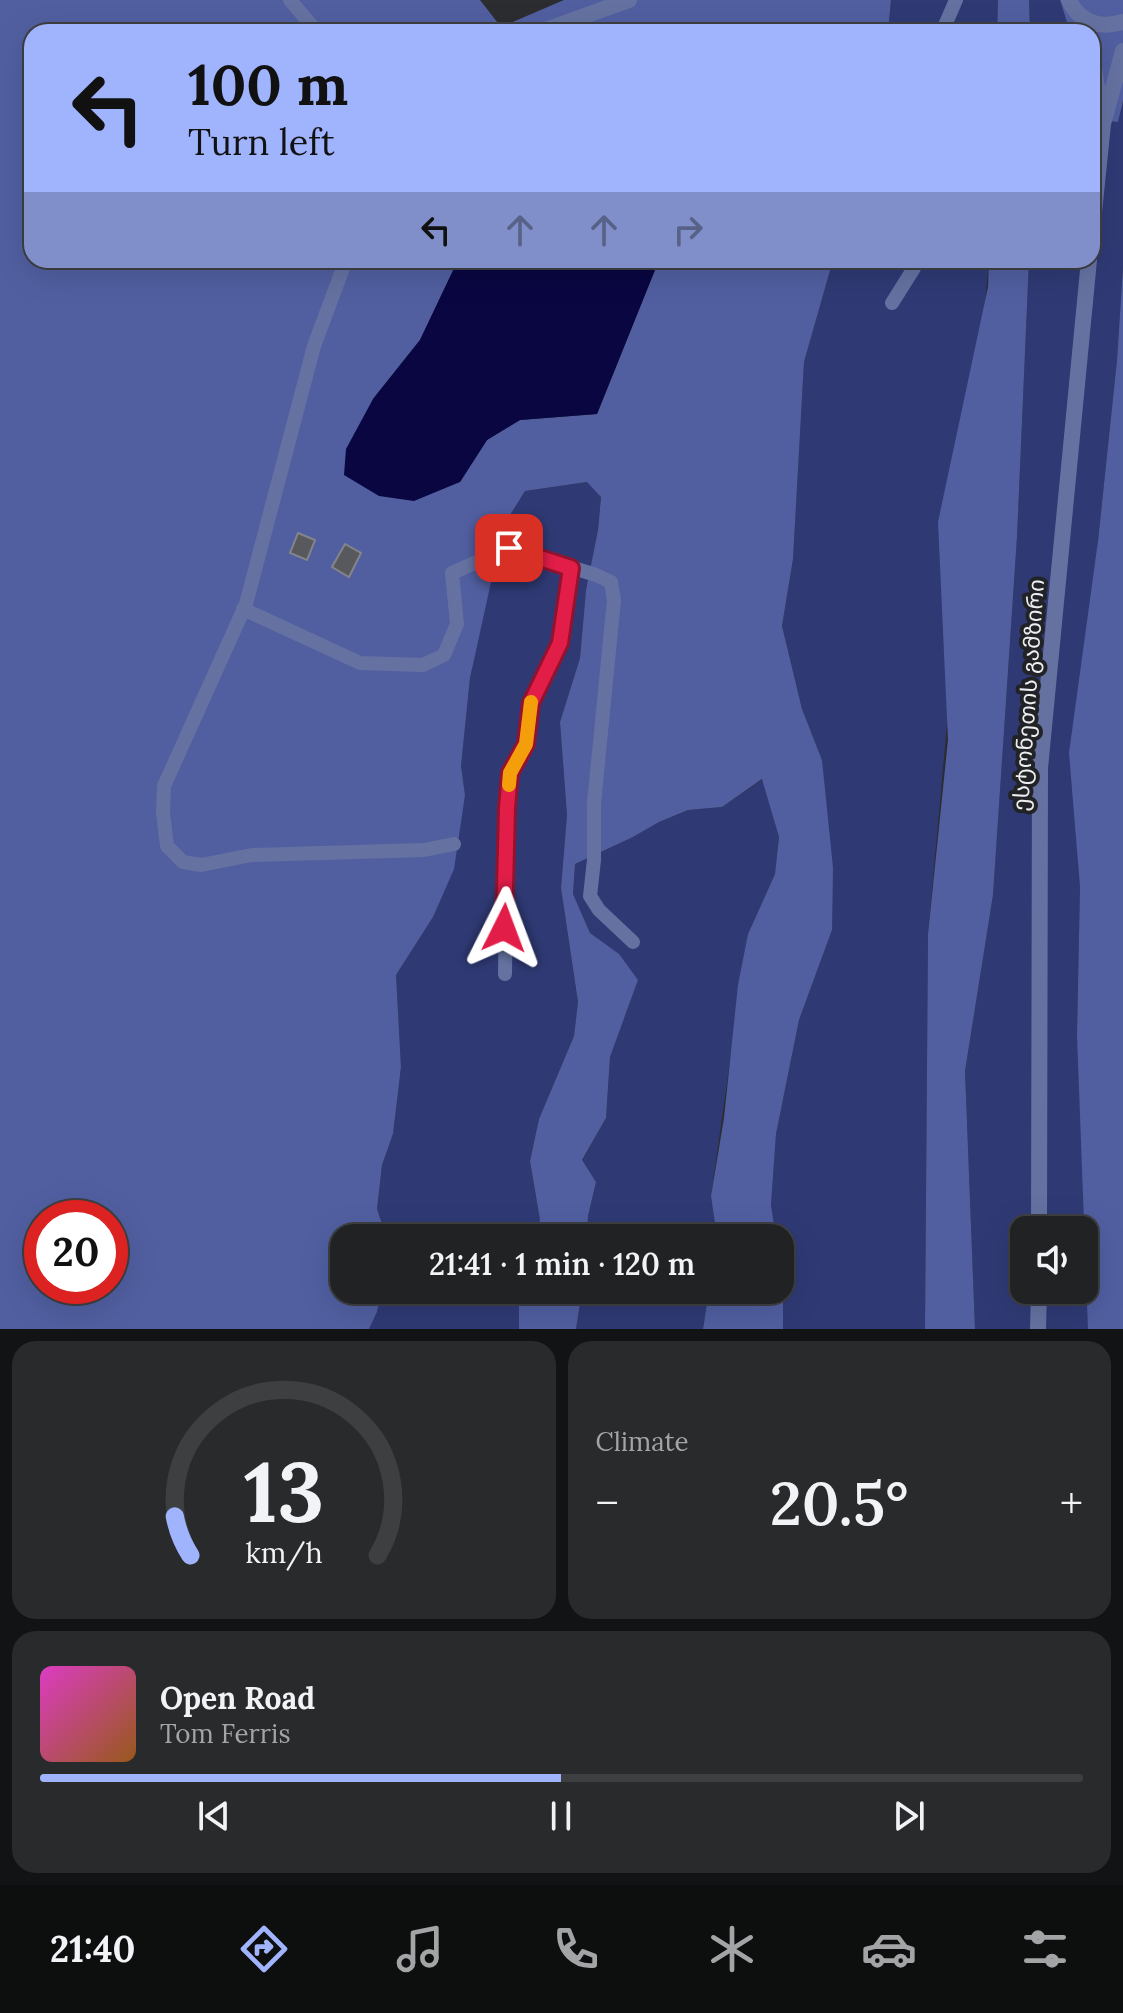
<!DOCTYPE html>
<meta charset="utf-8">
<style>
:root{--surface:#212224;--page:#292a2c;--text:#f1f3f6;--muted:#a2a4a6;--line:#3e3f41;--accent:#a0b3fd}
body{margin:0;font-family:Lora,"Noto Sans Georgian",serif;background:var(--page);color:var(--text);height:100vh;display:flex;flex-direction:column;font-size:30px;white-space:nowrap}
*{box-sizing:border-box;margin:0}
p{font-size:26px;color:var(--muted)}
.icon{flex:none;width:44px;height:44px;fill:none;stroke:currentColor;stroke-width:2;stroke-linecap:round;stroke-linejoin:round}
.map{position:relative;height:1329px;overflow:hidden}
.sheet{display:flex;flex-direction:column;gap:12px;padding:12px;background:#121314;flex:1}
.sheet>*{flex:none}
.guide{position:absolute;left:24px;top:24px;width:1076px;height:244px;border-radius:24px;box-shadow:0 8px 32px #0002,0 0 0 2px var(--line);background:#a0b3fd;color:#111;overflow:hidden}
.fabs{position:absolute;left:1010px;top:1216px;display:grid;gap:16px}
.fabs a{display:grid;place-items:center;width:88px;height:88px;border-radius:16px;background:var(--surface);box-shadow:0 8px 32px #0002,0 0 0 2px var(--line);font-size:40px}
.speed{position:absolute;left:24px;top:1200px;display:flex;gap:16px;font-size:40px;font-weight:700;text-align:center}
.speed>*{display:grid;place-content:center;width:104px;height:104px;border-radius:50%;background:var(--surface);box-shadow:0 8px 32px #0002,0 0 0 2px var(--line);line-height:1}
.speed .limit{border:12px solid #d22;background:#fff;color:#111}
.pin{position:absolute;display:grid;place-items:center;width:68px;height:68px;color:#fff;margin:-34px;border-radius:16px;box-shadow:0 4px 12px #0006}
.me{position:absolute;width:88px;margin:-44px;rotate:3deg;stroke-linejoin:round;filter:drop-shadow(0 0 6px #0008)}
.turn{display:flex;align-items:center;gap:28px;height:168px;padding:0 32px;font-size:36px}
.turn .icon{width:104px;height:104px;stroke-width:2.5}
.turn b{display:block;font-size:56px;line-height:68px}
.lanes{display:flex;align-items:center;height:76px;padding:0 32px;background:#0003;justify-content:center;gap:40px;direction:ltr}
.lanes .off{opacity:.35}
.big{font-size:60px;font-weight:600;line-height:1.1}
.sheet .card{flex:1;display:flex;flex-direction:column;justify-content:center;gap:12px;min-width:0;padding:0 28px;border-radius:24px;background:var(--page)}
.sheet .dial{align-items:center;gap:0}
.dial svg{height:208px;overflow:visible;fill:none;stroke:var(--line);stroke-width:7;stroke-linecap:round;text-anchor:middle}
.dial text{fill:var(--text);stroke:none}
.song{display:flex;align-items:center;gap:24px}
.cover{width:96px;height:96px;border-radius:12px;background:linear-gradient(135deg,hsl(310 70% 55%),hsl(30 70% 35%))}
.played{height:8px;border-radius:4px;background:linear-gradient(90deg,var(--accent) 50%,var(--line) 50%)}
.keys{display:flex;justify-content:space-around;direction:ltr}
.heat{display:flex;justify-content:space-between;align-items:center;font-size:44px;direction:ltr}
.sheet .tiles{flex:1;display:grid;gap:12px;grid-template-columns:1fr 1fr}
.card:last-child{grid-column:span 2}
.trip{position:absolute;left:330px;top:1224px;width:464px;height:80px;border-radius:24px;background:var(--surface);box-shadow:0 8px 32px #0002,0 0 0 2px var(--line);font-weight:600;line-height:80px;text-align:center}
.tab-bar{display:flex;height:128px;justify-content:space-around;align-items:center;background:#0d0e0e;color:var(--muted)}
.tab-bar .icon{width:56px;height:56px}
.tab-bar .current{color:var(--accent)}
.tab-bar b{font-size:36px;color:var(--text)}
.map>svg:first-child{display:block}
.green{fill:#2f3a75;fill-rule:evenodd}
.forest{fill:#515fa1;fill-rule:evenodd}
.water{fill:#090642}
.building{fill:#58595d;stroke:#848589;stroke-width:2}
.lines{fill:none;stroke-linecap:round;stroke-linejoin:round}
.service{stroke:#6572a1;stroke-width:14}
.minor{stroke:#6572a1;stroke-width:16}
.tertiary{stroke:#6572a1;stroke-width:16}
.route-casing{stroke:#92132f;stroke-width:20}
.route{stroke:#e11d48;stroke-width:14}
.slow{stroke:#f59e0b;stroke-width:14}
.labels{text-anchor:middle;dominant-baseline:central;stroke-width:8;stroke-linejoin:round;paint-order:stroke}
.street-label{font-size:22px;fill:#edeef0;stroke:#222327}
</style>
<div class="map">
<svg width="1123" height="1329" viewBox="0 0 1123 1329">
<rect width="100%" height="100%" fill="#2c2d30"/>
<!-- green -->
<g class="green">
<path d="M 891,0 L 998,0 L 997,32 L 888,32 Z"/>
<path d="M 1029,0 L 1060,0 L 1070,32 L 1030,32 Z"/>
<path d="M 1123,101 L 1123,267 L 1117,360 L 1098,541 L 1080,886 L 1077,1035 L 1123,1329 L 975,1329 L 965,1071 L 993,895 L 1017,537 L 1029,260 L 1092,260 L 1092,120 L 1118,122 ZM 1024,1230 L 1084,1230 L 1084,1290 L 1024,1290 Z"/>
<path d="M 833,260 L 989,260 L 928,934 L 925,1329 L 783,1329 L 780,1238 L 776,1238 L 771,1205 L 776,1134 L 799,1020 L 832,930 L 822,760 L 802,709 L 782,626 L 793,559 L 804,362 Z"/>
<path d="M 588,482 L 601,496 L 598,530 L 586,590 L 580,658 L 560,722 L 567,815 L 561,888 L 578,1002 L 574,1036 L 539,1119 L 530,1161 L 540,1220 L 535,1238 L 387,1238 L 377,1209 L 382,1165 L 393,1134 L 401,1067 L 396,975 L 433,917 L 465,795 L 461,766 L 470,678 L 482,618 L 507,520 L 525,491 Z"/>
<path d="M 763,779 L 779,837 L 775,874 L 748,934 L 711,1196 L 717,1238 L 587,1238 L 588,1216 L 596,1182 L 582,1161 L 606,1118 L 610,1057 L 638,980 L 618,954 L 590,933 L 573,894 L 575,864 L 633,837 L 659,822 L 688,810 L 722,807 Z"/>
<path d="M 382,1290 L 522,1290 L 519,1301 L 519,1329 L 369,1329 L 377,1312 Z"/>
<path d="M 582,1290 L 709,1290 L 703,1329 L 576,1329 Z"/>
</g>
<!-- forest -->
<g class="forest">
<path d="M 0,0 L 480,0 L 501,27 L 564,0 L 891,0 L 888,32 L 370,32 L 360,27 L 357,32 L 32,32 L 32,260 L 458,260 L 420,340 L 373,399 L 460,482 L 487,440 L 520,420 L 597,414 L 659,260 L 833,260 L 804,362 L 793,559 L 782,626 L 802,709 L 822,760 L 833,868 L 832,930 L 799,1020 L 776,1134 L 771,1205 L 776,1238 L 717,1238 L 711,1196 L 724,1118 L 738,985 L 748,934 L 775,874 L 779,837 L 762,779 L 722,807 L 688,810 L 659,822 L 633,837 L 575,864 L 573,894 L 590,933 L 619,954 L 638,980 L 610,1057 L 606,1118 L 582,1160 L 596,1182 L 588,1216 L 587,1238 L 535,1238 L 540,1220 L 530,1161 L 539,1119 L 574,1036 L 578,1002 L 561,888 L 567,815 L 560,722 L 580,658 L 586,590 L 598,530 L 601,497 L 587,482 L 525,491 L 507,520 L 493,573 L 470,678 L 461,766 L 465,795 L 454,869 L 433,917 L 396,975 L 401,1067 L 393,1134 L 382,1165 L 377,1209 L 387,1238 L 344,1238 L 344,1290 L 382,1290 L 377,1312 L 369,1329 L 0,1329 ZM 42,1218 L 110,1218 L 110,1286 L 42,1286 Z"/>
<path d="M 998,0 L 1029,0 L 1030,32 L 997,32 Z"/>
<path d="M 1060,0 L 1123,0 L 1123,101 L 1118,122 L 1092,120 L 1092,32 L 1070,32 Z"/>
<path d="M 989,260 L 1029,260 L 1017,537 L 993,895 L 965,1071 L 975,1329 L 925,1329 L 928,934 L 948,740 L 938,522 L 988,287 Z"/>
<path d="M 1123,267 L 1123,1329 L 1088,1329 L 1077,1035 L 1080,886 L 1069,753 L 1098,541 L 1117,360 Z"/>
<path d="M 780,1265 L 783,1287 L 783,1329 L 703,1329 L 709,1290 L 780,1290 Z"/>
<path d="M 522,1290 L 582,1290 L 576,1329 L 519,1329 L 519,1301 Z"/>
</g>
<!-- water -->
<path class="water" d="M 458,260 L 659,260 L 597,414 L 520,420 L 487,440 L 460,482 L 414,501 L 379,496 L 344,475 L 346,449 L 373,399 L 420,340 Z"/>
<!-- building -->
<g class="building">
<path d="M 298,533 L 315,540 L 307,560 L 290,553 Z"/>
<path d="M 345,544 L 361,553 L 349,577 L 332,567 Z"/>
</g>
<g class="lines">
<!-- service -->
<g class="service">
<path d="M 290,0 L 317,32"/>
<path d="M 942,32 L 956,0"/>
<path d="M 346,260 L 314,346 L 246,604 L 164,786 L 163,813 L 167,846 L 183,862 L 201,865 L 252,855 L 424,850 L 454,844"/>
<path d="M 892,303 L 914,268 L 914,260"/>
<path d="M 243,609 L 360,663 L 423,665 L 444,655 L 457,624 L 452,573 L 509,548 L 596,575 L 611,582 L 614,600 L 594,803 L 594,860 L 590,896 L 599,910 L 633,942"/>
<path d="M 505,974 L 507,808 L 510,773 L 526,744 L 531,703 L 560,643 L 571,568"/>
</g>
<!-- minor -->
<path class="minor" d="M 540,32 L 629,0"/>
<!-- tertiary -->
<g class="tertiary">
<path d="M 1069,0 C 1080,23 1099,29 1123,22"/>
<path d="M 1092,56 L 1102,118"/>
<path d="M 1092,232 L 1103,124 L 1123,51"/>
<path d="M 1039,1230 L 1040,768 L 1089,260"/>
<path d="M 1038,1329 L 1039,1290"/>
</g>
</g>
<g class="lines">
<!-- route casing -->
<g class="route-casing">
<path id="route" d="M 504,928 L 507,808 L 510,773 L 526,744 L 531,703 L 560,643 L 571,568 L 509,548"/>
</g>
<!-- route -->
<use href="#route" class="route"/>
<!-- slow -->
<path class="slow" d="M 509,785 L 510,773 L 526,744 L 531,702"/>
</g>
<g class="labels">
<!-- street labels -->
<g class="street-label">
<text transform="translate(1028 695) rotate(-86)">ესტონეთის გამზირი</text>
</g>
</g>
</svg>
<div class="fabs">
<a><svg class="icon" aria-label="sound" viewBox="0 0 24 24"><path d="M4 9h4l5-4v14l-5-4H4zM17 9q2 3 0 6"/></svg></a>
</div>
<div class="speed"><div class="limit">20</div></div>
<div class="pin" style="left:509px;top:548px;background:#d93025"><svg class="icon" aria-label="arrive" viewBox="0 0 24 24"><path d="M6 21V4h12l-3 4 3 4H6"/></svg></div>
<svg class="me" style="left:504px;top:928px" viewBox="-20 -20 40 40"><path d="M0-17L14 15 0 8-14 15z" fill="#e11d48" stroke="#fff" stroke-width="4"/></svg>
<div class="trip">21:41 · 1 min · 120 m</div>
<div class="guide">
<div class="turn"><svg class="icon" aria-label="left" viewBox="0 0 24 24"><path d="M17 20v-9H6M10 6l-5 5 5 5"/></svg><div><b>100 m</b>Turn left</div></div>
<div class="lanes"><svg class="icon" aria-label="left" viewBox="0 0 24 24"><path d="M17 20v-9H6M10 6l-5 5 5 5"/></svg><svg class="icon off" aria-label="ahead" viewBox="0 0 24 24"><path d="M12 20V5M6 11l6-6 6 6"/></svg><svg class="icon off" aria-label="ahead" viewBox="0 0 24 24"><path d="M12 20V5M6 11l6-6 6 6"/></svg><svg class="icon off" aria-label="right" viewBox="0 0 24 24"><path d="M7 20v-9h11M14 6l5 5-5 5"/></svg></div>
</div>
</div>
<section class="sheet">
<div class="tiles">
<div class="card dial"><svg viewBox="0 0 100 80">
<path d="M14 69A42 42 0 1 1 86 69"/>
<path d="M14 69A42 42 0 0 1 8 54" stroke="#a0b3fd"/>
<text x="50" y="56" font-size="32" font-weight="700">13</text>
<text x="50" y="72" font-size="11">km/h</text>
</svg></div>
<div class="card"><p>Climate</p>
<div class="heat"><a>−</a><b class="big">20.5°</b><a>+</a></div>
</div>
<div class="card">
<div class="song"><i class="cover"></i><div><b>Open Road</b><p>Tom Ferris</p></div></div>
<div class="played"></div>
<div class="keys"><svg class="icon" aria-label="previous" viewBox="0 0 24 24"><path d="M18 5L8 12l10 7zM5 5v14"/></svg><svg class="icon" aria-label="pause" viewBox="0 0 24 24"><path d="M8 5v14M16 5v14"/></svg><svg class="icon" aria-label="next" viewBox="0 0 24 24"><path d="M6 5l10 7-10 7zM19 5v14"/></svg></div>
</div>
</div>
</section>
<nav class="tab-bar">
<b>21:40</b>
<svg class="icon current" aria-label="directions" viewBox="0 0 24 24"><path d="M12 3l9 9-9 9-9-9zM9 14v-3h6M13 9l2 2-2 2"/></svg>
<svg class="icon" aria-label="music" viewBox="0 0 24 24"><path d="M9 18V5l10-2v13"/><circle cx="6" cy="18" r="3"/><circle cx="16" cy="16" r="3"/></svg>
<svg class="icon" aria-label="phone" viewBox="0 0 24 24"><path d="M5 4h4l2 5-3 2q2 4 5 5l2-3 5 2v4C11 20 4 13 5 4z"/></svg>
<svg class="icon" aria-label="climate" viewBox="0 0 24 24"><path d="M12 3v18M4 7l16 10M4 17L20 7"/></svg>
<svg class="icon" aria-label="car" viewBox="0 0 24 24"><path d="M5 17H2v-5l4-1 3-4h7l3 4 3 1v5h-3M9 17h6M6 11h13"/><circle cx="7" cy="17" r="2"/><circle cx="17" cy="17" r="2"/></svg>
<svg class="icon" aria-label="filters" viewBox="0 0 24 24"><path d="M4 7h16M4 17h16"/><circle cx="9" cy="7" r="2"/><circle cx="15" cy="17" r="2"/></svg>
</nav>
